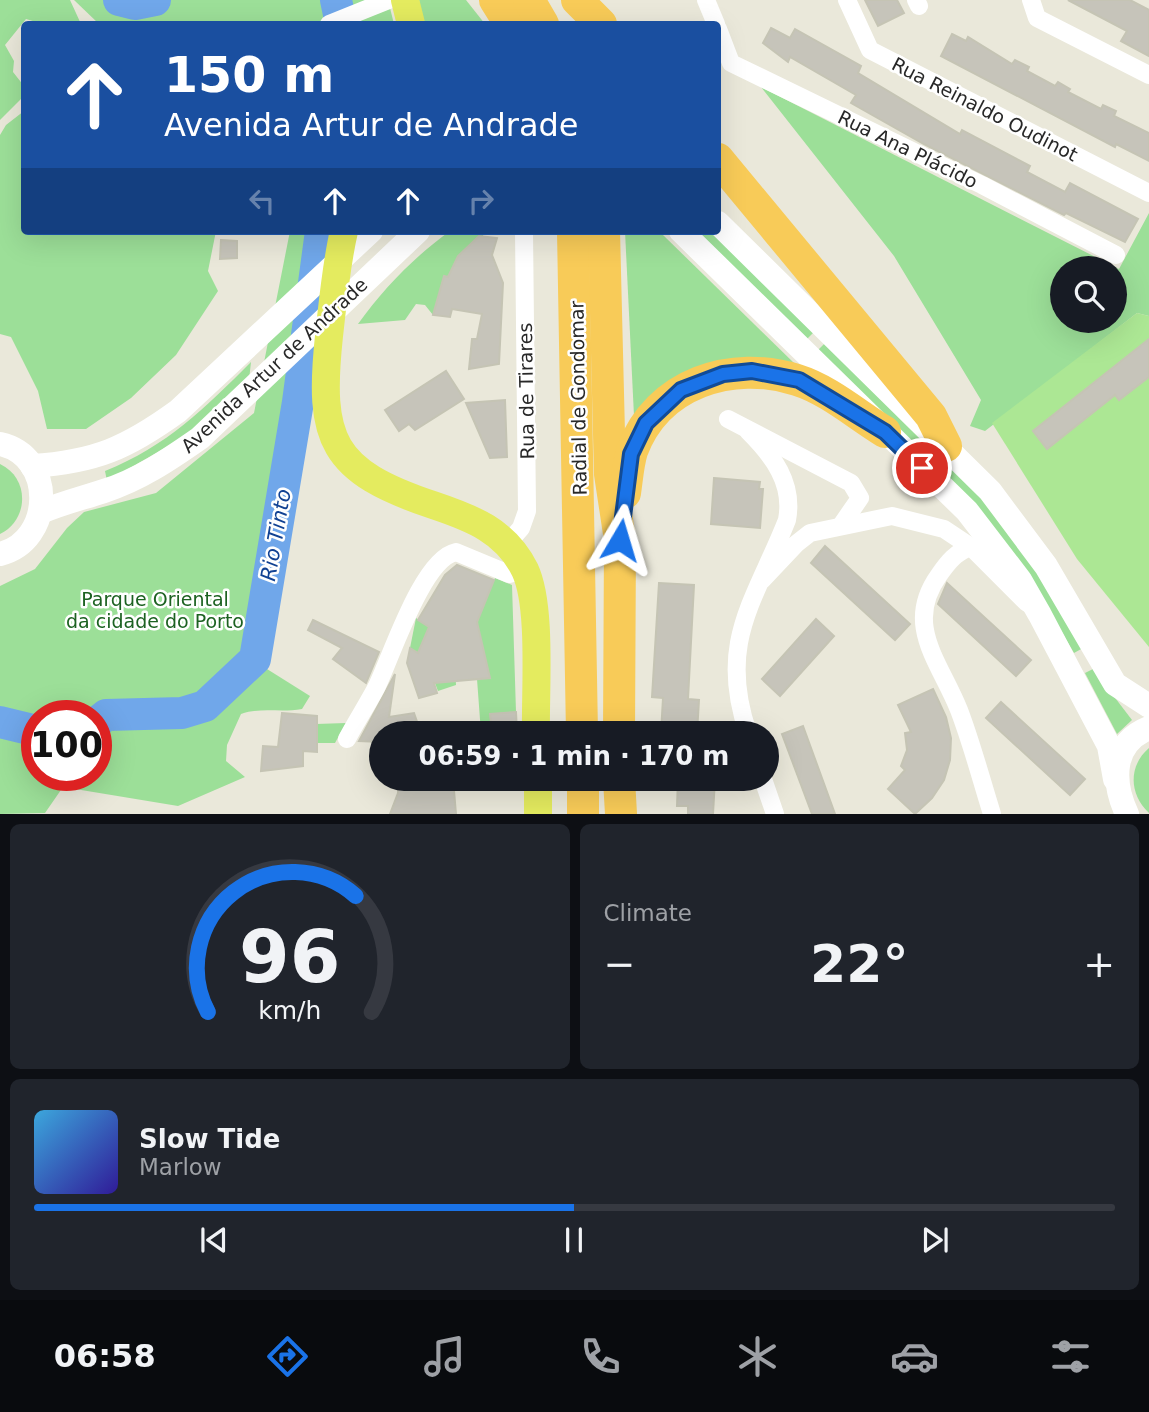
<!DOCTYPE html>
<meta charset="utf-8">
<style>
:root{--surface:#171b24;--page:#20242c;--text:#f1f3f6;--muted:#9ea1a6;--line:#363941;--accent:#1a73e8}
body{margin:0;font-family:"DejaVu Sans",sans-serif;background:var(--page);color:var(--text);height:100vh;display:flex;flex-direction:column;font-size:26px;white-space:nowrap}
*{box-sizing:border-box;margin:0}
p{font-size:23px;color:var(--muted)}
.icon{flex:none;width:38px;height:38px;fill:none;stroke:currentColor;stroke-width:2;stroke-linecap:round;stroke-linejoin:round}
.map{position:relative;height:814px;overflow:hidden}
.details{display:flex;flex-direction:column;gap:10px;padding:10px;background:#0d0f14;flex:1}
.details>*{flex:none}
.guide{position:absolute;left:21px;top:21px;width:700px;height:214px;border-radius:7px;box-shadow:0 7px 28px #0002;background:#1a4fa0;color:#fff;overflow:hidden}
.fabs{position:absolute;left:1050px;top:256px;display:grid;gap:14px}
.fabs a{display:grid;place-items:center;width:77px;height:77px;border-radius:50%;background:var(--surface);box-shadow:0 7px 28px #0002;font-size:35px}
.speed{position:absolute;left:21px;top:700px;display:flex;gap:14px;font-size:35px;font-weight:700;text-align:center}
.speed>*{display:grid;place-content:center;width:91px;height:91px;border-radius:50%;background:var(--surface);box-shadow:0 7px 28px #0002;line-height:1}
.speed .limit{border:10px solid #d22;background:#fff;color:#111}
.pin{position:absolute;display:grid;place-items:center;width:60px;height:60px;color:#fff;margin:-30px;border:4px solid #fff;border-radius:50%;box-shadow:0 2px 7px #0007}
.me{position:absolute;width:77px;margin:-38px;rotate:7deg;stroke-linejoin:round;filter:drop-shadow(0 0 5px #0008)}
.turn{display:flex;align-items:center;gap:24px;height:147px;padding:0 28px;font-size:32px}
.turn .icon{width:91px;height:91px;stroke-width:2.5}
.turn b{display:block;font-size:49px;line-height:60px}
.lanes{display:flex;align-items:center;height:66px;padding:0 28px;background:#0003;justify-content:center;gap:35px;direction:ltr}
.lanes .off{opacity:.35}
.big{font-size:52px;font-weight:600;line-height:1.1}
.details .tile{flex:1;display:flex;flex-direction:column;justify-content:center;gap:10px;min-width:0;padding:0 24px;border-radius:10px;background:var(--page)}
.details .dial{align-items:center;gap:0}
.dial svg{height:182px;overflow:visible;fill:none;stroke:var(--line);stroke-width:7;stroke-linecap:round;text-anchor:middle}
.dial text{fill:var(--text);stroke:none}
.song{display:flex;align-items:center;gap:21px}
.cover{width:84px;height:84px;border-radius:10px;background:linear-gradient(135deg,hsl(200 70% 55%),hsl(250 70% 35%))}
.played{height:7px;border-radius:4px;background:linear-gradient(90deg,var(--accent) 50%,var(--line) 50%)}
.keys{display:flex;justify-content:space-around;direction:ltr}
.heat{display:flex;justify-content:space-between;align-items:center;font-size:38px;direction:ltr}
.details .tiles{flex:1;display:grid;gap:10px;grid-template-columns:1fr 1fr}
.tile:last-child{grid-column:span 2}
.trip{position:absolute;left:369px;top:721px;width:410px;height:70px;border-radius:35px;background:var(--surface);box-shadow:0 7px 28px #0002;font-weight:600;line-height:70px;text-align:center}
.menu{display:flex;height:112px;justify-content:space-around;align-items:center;background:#090b0e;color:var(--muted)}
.menu .icon{width:49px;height:49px}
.menu .selected{color:var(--accent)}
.menu b{font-size:32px;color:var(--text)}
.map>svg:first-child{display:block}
.green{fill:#9cdf98;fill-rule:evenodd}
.pitch{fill:#ace794}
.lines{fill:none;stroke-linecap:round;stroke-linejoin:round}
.river{stroke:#70a7ea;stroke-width:32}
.building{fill:#c6c4ba;stroke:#c5c4b4;stroke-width:2}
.minor{stroke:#fff;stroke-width:18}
.secondary{stroke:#fff;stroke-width:24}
.primary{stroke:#e4eb5f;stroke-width:28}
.motorway{stroke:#f8cb58;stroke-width:32}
.route-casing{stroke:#114b97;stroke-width:18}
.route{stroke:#1a73e8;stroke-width:12}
.labels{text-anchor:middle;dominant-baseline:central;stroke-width:5;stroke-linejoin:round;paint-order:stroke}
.street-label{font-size:19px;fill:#282828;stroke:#fff}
.park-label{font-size:19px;fill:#1c6221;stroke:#fff}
.water-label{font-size:21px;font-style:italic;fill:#124293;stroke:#fff}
</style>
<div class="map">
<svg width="1149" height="814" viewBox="0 0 1149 814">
<rect width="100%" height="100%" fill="#eae8da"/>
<!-- green -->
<g class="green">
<path d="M 0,0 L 70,0 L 81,24 L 43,24 L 26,19 L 5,45 L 14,61 L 13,72 L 24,86 L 24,96 L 0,120 Z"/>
<path d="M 74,0 L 388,0 L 394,24 L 99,24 Z"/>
<path d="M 419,0 L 466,0 L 485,24 L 422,24 Z"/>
<path d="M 761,87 L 1119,269 L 1149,213 L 1149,316 L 1137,313 L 985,431 L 970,426 L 981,400 L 894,256 ZM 1062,268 L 1115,268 L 1115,320 L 1062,320 Z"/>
<path d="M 24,111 L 24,231 L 216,231 L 208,271 L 218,291 L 176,355 L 131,398 L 86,429 L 47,429 L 38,391 L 11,337 L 0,334 L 0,135 L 6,125 Z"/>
<path d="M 290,231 L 340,231 L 305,385 L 259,664 L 310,696 L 302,709 C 281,713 261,707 241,714 L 227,745 L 226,761 L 245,777 L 178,806 L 63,787 L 45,813 L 0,814 L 0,586 L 35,569 L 67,528 L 84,512 L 156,493 L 254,413 ZM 37,716 L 96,716 L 96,775 L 37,775 Z"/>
<path d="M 450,231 L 484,231 L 483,236 L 479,236 L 458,256 L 448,277 L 444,276 L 433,315 L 425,305 L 416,304 L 405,320 L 358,324 C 384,288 414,257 450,231 Z"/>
<path d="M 625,231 L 657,231 L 662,234 L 796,365 L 634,416 Z"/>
<path d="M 694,231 L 712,231 L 815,331 L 806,340 Z"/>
<path d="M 825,343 L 972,486 L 1046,583 L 1083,648 L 1074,653 L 1034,584 L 818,350 Z"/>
<path d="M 251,362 L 249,380 L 200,428 L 107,481 L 105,471 C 167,446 204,409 251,362 Z"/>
<path d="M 0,464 C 30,478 29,520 0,534 Z"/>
<path d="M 495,578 L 512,585 L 516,712 L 490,714 L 492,733 L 481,733 L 477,679 L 490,677 L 477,622 Z"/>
<path d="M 416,618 C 441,635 456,654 456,685 L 438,691 L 425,657 L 410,648 Z"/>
<path d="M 1093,669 L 1132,720 L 1117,734 L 1085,673 Z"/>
<path d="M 346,723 L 335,743 L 316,743 L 316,724 Z"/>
<path d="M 1149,748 L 1149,813 C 1129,794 1128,766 1149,748 Z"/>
</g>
<!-- pitch -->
<path class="pitch" d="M 1137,313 L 1149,316 L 1149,647 L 1077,559 L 992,423 Z"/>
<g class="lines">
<!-- river -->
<g class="river">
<path d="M 119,0 L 135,4 L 155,0"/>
<path d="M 336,0 L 341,24"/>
<path d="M 0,722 L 37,731"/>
<path d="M 96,723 L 106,715 L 182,713 L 205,706 L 255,659 L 298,402 L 321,231"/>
</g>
</g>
<!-- building -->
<g class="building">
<path d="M 865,0 L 897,0 L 904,13 L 878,26 Z"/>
<path d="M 1068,0 L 1130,0 L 1149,10 L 1149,56 L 1121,41 L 1127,31 Z"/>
<path d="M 771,28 L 790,38 L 795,29 L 861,66 L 858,73 L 960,134 L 962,130 L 1030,166 L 1027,172 L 1065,192 L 1070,183 L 1138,219 L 1125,242 L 1066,213 L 1064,215 L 924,144 L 851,103 L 856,95 L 790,57 L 788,62 L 763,43 Z"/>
<path d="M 952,34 L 966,41 L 968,37 L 1012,64 L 1015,60 L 1029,67 L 1027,71 L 1055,86 L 1058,82 L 1070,89 L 1068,92 L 1101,109 L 1103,105 L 1116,111 L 1114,116 L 1149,133 L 1149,161 L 1116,144 L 1115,147 L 941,56 Z"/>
<path d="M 479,236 L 497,238 L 492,255 L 503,283 L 499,364 L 469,369 L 472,339 L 477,339 L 482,314 L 452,309 L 450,317 L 433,315 L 444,276 L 448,277 L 458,256 Z"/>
<path d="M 221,240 L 237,241 L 237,258 L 220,259 Z"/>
<path d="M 1149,339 L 1149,377 L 1119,400 L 1115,395 L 1047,449 L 1033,431 Z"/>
<path d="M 446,371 L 464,399 L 415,430 L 409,424 L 399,431 L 385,410 Z"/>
<path d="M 505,400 L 507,457 L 490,458 L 466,403 Z"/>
<path d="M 714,478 L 760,482 L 759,489 L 763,489 L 760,528 L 711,524 Z"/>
<path d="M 825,546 L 910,624 L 895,640 L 811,563 Z"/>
<path d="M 457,565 L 494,580 L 477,622 L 490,678 L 434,683 L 437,693 L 419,698 L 407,663 L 410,648 L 418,653 L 429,627 L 418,620 L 445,575 Z"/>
<path d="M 659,583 L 694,585 L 688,699 L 699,700 L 697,733 L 661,733 L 663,698 L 652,697 Z"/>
<path d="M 947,583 L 1031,660 L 1016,676 L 938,604 Z"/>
<path d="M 816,619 L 834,636 L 780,696 L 762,679 Z"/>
<path d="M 313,620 L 379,652 L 366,683 L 333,659 L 342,648 L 308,630 Z"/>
<path d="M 395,674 L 389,717 L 414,713 L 421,733 L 382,733 L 382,742 L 359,741 Z"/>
<path d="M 933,689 L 946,717 L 951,738 L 950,760 L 944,780 L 932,798 L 915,814 L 888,789 L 905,770 L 901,766 L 907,750 L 905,733 L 911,732 L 898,705 Z"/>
<path d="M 1001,702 L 1085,779 L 1070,795 L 986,718 Z"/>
<path d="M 516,712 L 517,733 L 492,733 L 490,714 Z"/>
<path d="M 282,713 L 317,716 L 317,752 L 303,751 L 303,766 L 261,771 L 263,746 L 278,747 Z"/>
<path d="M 803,726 L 835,814 L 812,814 L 782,734 Z"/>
<path d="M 399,779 L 453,779 L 456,814 L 390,814 L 398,793 Z"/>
<path d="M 678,779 L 715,779 L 713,814 L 688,814 L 688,806 L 677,806 Z"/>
</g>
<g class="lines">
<!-- minor -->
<g class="minor">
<path d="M 706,0 L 716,24"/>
<path d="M 847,0 L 870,50 L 1149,193"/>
<path d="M 916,0 L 919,6"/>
<path d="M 1031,0 L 1037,18 L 1149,75"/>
<path d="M 329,24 L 389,0"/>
<path d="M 718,29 L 731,63 L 982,185 L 1116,255"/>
<path d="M 728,419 L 851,483 L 860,498 L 842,524"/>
<path d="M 507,544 L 521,528 L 527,511 L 524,231"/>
<path d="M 971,547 C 956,552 948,562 939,575 C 903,625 940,662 959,710 C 972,744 981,779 992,814"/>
<path d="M 762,580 L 796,544 L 810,533 L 892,516 L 944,529 L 971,547 L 1027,603"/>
<path d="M 748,733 C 717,642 755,601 787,520 C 794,483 773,456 748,431"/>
<path d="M 347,739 C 356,722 367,705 376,688 C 391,658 422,559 456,552 L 509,574 L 525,570"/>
<path d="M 763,779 L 775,814"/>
</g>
<!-- secondary -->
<g class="secondary">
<path d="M 718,223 L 990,491 L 1046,566 L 1115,684 L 1149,706"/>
<path d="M 681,231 L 967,511 L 1020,580 L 1040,615 L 1109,746 L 1115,779"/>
<path d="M 0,444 C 56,456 54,541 0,554"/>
<path d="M 32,466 C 95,462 127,448 178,411 L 371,231"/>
<path d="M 41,512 C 62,503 83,498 104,491 C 139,480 170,459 200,438 L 418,231"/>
<path d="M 1127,814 C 1112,782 1111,743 1149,728"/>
</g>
<!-- primary -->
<g class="primary">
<path d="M 405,0 L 411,24"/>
<path d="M 344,231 C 336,265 333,301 329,336 C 318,440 331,471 433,505 C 472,518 506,531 525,570 C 542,606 535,691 536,733"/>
<path d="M 538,779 L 538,814"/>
</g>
<!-- motorway -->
<g class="motorway">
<path d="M 495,0 L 510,24"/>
<path d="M 529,0 L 543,24"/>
<path d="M 577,0 L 601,24"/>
<path d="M 718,159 L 931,416 L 946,446"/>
<path d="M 573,231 L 582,733"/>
<path d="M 604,231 L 610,474 L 620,540 L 619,733"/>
<path d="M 625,493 C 627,480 628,464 632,451 C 657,383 732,359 797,380 C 829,390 857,415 885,432"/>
<path d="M 583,779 L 583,814"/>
<path d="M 619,779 L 621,814"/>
</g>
</g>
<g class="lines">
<!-- route casing -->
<g class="route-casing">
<path id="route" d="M 620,540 L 631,454 L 646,423 L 681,390 L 723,374 L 752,371 L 799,380 L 885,432 L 922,468"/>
</g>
<!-- route -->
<use href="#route" class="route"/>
</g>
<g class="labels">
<!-- street labels -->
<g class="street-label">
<text transform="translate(985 109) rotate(27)">Rua Reinaldo Oudinot</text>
<text transform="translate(908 149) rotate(26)">Rua Ana Plácido</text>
<text transform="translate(274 365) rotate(-43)">Avenida Artur de Andrade</text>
<text transform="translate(526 391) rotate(-91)">Rua de Tirares</text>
<text transform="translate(578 398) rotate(-91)">Radial de Gondomar</text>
</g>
<!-- park labels -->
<g class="park-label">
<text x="155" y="599">Parque Oriental<tspan x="155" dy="22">da cidade do Porto</tspan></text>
</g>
<!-- water labels -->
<g class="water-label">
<text transform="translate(276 535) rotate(-80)">Rio Tinto</text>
</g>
</g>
</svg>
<div class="fabs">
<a><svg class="icon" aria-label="search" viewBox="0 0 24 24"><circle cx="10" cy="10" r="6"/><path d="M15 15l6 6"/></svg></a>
</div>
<div class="speed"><div class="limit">100</div></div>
<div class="pin" style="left:922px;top:468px;background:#d93025"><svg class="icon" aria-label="arrive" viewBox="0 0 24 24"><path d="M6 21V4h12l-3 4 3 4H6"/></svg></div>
<svg class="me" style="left:620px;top:540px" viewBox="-20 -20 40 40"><path d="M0-17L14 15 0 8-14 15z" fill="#1a73e8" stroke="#fff" stroke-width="4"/></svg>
<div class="trip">06:59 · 1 min · 170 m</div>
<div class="guide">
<div class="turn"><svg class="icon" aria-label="ahead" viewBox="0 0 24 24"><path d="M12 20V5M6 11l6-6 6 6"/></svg><div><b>150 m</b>Avenida Artur de Andrade</div></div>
<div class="lanes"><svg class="icon off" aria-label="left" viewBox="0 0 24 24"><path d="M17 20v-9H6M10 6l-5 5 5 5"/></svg><svg class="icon" aria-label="ahead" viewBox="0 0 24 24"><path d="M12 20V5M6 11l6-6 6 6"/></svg><svg class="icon" aria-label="ahead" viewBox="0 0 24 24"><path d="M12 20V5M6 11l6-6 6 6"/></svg><svg class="icon off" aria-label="right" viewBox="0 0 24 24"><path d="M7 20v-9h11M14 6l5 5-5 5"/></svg></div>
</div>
</div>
<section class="details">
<div class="tiles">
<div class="tile dial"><svg viewBox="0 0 100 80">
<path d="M14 69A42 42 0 1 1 86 69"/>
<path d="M14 69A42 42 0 0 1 79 18" stroke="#1a73e8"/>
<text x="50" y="56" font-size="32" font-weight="700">96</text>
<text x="50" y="72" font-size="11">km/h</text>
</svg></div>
<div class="tile"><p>Climate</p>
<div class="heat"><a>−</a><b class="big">22°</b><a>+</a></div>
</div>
<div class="tile">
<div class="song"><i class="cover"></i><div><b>Slow Tide</b><p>Marlow</p></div></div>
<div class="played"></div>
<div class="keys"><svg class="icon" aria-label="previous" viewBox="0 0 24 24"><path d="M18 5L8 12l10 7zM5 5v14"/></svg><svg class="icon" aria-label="pause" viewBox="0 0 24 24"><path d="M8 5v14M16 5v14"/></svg><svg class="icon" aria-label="next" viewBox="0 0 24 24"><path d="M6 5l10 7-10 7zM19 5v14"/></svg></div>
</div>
</div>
</section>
<nav class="menu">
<b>06:58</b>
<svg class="icon selected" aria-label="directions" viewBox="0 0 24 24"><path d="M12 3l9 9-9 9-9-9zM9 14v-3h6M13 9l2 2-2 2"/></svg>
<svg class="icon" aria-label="music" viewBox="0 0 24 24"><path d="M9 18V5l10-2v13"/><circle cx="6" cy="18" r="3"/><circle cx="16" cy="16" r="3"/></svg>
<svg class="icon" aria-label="phone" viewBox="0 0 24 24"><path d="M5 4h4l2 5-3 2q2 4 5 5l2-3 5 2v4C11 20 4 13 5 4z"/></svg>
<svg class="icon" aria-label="climate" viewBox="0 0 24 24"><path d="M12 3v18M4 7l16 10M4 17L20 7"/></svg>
<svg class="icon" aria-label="car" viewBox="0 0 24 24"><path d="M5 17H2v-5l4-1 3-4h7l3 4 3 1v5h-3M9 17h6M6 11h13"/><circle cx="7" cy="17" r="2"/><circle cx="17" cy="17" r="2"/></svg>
<svg class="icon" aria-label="filters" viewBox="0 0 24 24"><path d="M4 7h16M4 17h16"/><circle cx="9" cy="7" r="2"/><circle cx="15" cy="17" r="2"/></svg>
</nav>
